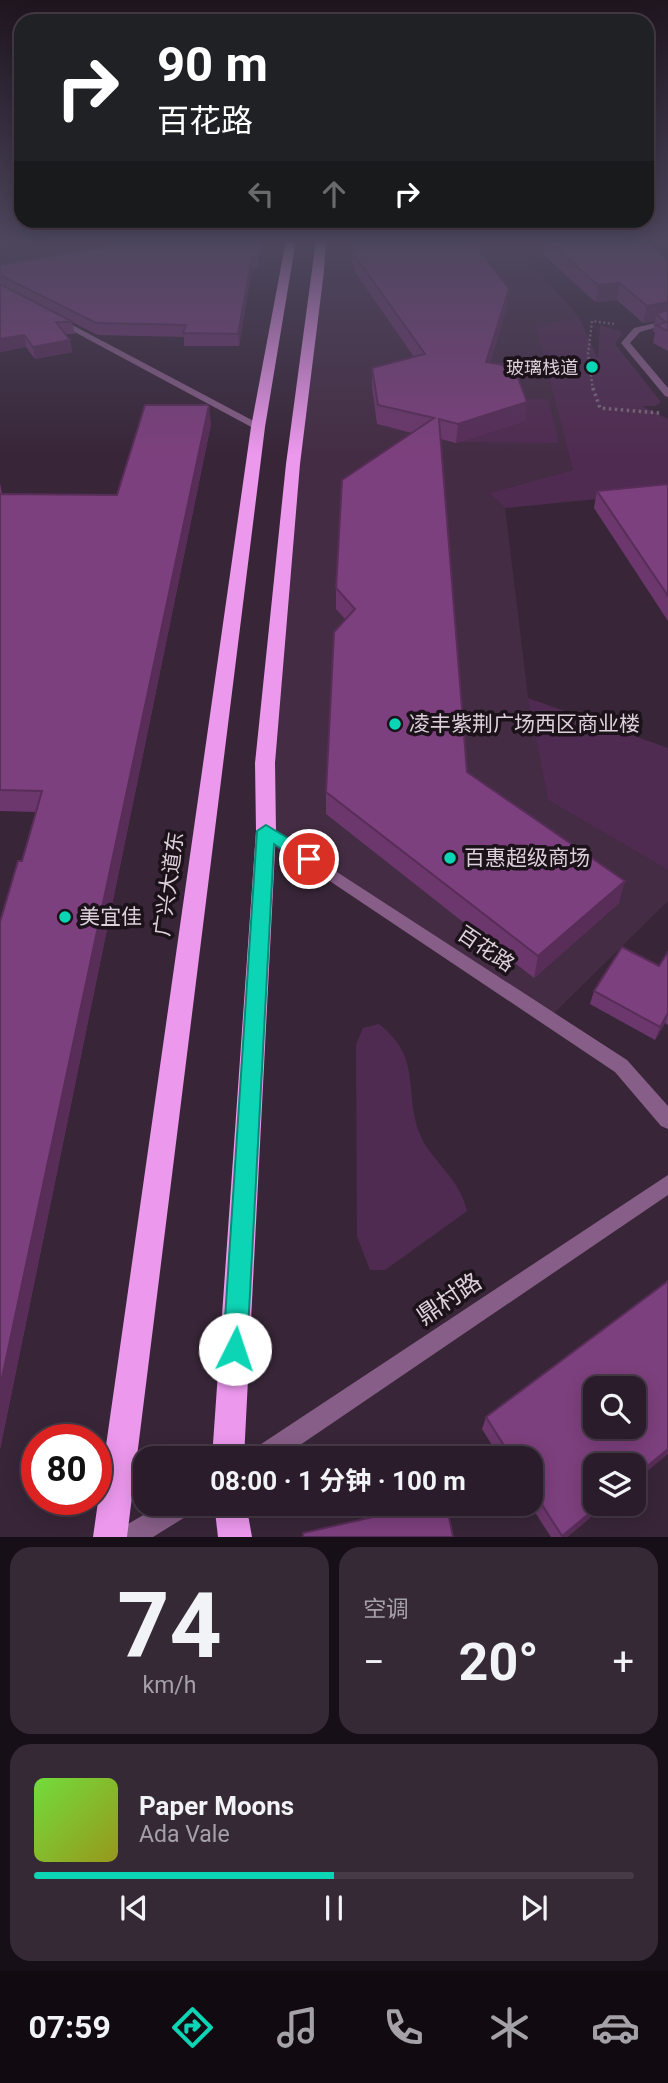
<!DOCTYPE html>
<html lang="zh">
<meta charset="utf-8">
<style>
:root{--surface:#2a1c2a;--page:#362936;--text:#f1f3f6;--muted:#a5a1a8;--line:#463a47;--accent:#0cd5b5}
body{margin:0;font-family:Roboto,"Noto Sans SC",sans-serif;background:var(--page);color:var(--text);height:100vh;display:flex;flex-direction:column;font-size:26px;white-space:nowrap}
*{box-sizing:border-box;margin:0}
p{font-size:23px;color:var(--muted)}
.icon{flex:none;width:38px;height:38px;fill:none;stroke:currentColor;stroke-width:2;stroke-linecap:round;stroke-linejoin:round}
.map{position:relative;height:1537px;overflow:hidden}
.details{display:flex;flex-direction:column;gap:10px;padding:10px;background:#170f17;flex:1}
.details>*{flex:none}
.guide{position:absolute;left:14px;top:14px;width:640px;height:214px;border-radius:21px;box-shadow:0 4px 18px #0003,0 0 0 2px var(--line);background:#202124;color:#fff;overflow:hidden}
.buttons{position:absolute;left:583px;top:1376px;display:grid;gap:14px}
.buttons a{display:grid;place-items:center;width:63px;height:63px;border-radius:14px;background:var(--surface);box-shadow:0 4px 18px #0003,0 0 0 2px var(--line);font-size:35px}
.speed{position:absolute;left:21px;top:1424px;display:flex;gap:14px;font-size:35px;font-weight:700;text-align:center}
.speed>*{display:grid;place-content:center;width:91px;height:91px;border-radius:50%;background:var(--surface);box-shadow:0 4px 18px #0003,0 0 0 2px var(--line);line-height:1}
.speed .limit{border:10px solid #d22;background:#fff;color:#111}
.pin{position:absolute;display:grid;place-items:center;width:60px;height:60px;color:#fff;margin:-30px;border:4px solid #fff;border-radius:50%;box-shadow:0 2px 7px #0007}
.me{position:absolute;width:77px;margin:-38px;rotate:4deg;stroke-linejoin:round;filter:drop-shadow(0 0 5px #0008)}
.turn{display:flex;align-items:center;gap:24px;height:147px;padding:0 28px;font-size:32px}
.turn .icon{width:91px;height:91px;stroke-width:2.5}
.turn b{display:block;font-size:49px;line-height:60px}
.lanes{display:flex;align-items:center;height:66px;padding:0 28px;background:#0003;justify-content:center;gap:35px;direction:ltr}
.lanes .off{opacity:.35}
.big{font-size:52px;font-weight:700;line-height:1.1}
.details .card{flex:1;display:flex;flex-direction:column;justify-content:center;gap:10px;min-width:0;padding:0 24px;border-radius:21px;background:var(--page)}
.details .dial{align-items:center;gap:0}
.dial b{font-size:91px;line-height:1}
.song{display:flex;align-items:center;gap:21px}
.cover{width:84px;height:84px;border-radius:10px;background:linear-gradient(135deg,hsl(100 70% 55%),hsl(60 70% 35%))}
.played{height:7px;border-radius:4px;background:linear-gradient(90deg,var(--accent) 50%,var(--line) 50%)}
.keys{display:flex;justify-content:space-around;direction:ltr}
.heat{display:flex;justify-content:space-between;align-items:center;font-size:38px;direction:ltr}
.details .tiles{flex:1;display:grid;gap:10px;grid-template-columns:1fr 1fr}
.card:last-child{grid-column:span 2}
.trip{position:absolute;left:133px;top:1446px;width:410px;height:70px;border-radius:21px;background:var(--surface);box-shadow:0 4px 18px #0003,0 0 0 2px var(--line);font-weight:700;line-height:70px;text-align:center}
.dock{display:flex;height:112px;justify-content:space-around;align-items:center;background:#110b11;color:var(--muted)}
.dock .icon{width:49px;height:49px}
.dock .selected{color:var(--accent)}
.dock b{font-size:32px;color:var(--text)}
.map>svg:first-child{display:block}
.built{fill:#442d44}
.green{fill:#502b51}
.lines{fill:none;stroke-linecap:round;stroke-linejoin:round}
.path-far1{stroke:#7b6b7a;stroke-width:2.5;stroke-dasharray:2 2.5;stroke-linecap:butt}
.path{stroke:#7b6b7a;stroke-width:3.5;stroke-dasharray:2.5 3.5;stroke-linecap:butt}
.service{fill:#875e87;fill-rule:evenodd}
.minor{fill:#875e87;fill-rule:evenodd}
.tertiary{fill:#875e87;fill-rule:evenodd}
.trunk{fill:#ec98ed;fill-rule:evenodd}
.wall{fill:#6c376c}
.shaded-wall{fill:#582d58}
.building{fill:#7d407e;stroke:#582d58;stroke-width:2;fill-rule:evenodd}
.route{fill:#0cd5b5;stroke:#088a76;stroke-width:2}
.poi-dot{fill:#0cd5b5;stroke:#1b121a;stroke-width:2.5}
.labels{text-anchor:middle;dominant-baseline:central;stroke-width:7;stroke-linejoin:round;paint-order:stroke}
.far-poi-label{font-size:18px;fill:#dcd0db;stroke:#1b121a;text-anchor:end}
.poi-label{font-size:21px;fill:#dcd0db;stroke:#1b121a;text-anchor:start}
.street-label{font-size:21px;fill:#dcd0db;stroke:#1b121a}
.near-street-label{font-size:24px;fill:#dcd0db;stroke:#1b121a}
</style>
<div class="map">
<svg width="668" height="1537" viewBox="0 0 668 1537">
<rect width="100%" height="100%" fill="#382638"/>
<!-- built -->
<path class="built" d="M 321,240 L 511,240 L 579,317 L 537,327 L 573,470 L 489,493 L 505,508 L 528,697 L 548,800 L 668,870 L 668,901 L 549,1018 L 266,831 L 265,763 Z"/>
<!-- green -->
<g class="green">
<path d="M 579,317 L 598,359 L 600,325 L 623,332 L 615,344 L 661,402 L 656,406 L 642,406 L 668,419 L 668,492 L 505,508 L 489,493 L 573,470 L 536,327 Z"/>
<path d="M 450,398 L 548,399 L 559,443 L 457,442 Z"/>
<path d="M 528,698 L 668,748 L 668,870 L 548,800 Z"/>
<path d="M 379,1024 C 422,1058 404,1089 419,1132 C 429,1160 459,1176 467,1211 L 385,1270 L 370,1270 L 357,1236 L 356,1045 L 363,1028 Z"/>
</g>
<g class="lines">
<!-- path-far1 -->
<g class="path-far1">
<path d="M 641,243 L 668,240"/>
<path d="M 593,390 L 588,354 L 592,321 L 614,324"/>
</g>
<!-- path -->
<path class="path" d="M 593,388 L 600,408 L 660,413"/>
<!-- service -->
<path class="service" d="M 668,320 L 668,324 L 640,332 L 630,343 L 668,388 L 668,397 L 665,396 L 621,343 L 634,328 Z"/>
<!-- minor -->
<g class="minor">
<path d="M 59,318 L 261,425 L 263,427 L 255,429 L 56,322 L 55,320 Z"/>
<path d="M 266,826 L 627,1060 L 668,1106 L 668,1129 L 661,1126 L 615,1072 L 261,835 L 259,831 L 261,827 Z"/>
<path d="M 668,1175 L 668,1195 L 281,1458 L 249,1458 L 252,1450 Z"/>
</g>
<!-- tertiary -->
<path class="tertiary" d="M 164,1503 L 199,1503 L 195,1511 L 153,1537 L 118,1537 L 121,1528 Z"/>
<!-- trunk -->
<g class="trunk">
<path d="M 286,240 L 296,240 L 265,427 L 127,1537 L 93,1537 L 251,427 Z"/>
<path d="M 316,240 L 326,240 L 324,271 L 300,464 L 275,763 L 276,831 L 244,1458 L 212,1458 L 256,831 L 255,763 L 286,464 Z"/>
<path d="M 214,1503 L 246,1503 L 252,1537 L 218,1537 Z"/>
</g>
</g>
<!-- wall -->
<g class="wall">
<path d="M 123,240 L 263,240 L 258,268 L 252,268 L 239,346 L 184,346 L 184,337 L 98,335 L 72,322 L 75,334 L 66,334 L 70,340 L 72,352 L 35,359 L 26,347 L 0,352 L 0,265 L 124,244 Z"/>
<path d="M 545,240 L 642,240 L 668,260 L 668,351 L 653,343 L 655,333 L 653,331 L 655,321 L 643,323 L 617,300 L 595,302 L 543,254 Z"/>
<path d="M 352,247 L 509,289 L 507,307 L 490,362 L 525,421 L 456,443 L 441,439 L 467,772 L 619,903 L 534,978 L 326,814 L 326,792 L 346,620 L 336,609 L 336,588 L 412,433 L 377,424 L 372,387 L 372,368 L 414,357 L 355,272 L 352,263 Z"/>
<path d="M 211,424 L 0,1449 L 0,922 L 22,861 L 36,812 L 0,811 L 0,483 L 2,494 L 117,495 Z"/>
<path d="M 668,484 L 668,621 L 594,508 L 597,491 Z"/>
<path d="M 668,952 L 668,1025 L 665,1023 L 655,1040 L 590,1004 L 594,991 L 659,966 Z"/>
<path d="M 486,1417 L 595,1503 L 608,1503 L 567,1537 L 551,1537 L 529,1503 L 530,1503 L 530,1458 L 500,1458 L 482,1429 Z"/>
</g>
<!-- shaded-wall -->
<g class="shaded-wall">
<path d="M 261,240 L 263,240 L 258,268 L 258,257 Z"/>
<path d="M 252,257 L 252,268 L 239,346 L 238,334 Z"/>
<path d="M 620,283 L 617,300 L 595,302 L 598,285 Z"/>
<path d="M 509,289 L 507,307 L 485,380 L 486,362 Z"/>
<path d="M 668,302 L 668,318 L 656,314 L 655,321 L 643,323 L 647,306 Z"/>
<path d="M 24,335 L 26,347 L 0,352 L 0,339 Z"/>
<path d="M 70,340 L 72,352 L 35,359 L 33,347 Z"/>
<path d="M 527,402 L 525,421 L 456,443 L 458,424 Z"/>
<path d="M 209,405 L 211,424 L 0,1449 L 0,1387 Z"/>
<path d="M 625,881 L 619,903 L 534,978 L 538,956 Z"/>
<path d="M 668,1013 L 665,1023 L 655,1040 L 660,1027 Z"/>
<path d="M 668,1449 L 668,1454 L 634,1482 L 634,1477 Z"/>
<path d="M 602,1503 L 608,1503 L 567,1537 L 562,1537 Z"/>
</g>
<!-- building -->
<g class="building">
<path d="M 123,240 L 261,240 L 258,257 L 252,257 L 238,334 L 183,333 L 186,325 L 96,323 L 0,275 L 0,265 L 124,244 Z"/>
<path d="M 354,240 L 471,240 L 509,289 L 486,362 L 514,367 L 527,402 L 458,424 L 439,419 L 467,772 L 625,881 L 538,956 L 326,792 L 334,632 L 355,609 L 336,588 L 342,480 L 434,418 L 378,405 L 372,368 L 425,354 L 355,256 L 352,247 Z"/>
<path d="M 547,240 L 642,240 L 668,260 L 668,302 L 647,306 L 620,283 L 598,285 Z"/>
<path d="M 0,284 L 73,322 L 56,322 L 70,340 L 33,347 L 24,335 L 0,339 Z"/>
<path d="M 668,310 L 668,331 L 656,325 L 666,322 L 656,314 Z"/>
<path d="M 145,405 L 209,405 L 0,1387 L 0,922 L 18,861 L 22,861 L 42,791 L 0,790 L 0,494 L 117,495 Z"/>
<path d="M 668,484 L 668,596 L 597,491 Z"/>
<path d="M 622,947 L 659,966 L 668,952 L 668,1013 L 660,1027 L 594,991 Z"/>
<path d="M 668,1281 L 668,1449 L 634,1477 L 634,1465 L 595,1465 L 595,1503 L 602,1503 L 562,1536 L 530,1486 L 530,1458 L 512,1458 L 486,1417 ZM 595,1388 L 634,1388 L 634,1426 L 595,1426 Z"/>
<path d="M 434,1503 L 446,1503 L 453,1537 L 303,1537 L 303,1533 Z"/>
</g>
<!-- sky -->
<linearGradient id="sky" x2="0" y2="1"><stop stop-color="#1f151f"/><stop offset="0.53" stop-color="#4d475e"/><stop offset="1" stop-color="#4d475e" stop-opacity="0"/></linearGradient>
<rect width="668" height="455" fill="url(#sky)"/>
<!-- route -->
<path class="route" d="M 266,825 L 316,855 L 318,859 L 316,864 L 303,864 L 274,844 L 247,1349 L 244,1357 L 235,1361 L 226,1357 L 223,1349 L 257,831 Z"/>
<!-- markers -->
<g class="poi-dot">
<circle cx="592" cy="367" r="7"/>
<circle cx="395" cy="724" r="7"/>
<circle cx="450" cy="858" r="7"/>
<circle cx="65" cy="917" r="7"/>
</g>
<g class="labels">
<!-- far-poi labels -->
<g class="far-poi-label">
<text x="578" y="367">玻璃栈道</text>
</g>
<!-- poi labels -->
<g class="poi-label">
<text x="409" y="724">凌丰紫荆广场西区商业楼</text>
<text x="464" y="858">百惠超级商场</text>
<text x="79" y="917">美宜佳</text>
</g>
<!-- street labels -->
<g class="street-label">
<text transform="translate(169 884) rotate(-82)">广兴大道东</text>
<text transform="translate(486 949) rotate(34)">百花路</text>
</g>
<!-- near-street labels -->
<g class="near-street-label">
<text transform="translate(449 1299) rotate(-34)">鼎村路</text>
</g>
</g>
</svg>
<div class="buttons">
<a><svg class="icon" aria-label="search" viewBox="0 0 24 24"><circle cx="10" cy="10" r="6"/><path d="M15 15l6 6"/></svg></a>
<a><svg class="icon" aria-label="layers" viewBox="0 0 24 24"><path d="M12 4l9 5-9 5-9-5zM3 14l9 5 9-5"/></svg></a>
</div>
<div class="speed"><div class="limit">80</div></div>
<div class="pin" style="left:309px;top:859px;background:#d93025"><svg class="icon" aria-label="arrive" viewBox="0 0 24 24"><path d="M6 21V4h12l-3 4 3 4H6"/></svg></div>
<svg class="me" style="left:235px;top:1349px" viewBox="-20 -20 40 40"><circle r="19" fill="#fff"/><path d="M0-13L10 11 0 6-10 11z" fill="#0cd5b5"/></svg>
<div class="trip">08:00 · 1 分钟 · 100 m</div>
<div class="guide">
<div class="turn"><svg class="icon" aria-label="right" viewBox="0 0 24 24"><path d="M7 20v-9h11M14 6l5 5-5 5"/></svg><div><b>90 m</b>百花路</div></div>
<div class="lanes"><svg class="icon off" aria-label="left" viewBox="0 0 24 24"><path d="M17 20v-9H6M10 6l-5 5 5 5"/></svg><svg class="icon off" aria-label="ahead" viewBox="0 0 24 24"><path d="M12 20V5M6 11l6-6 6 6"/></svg><svg class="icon" aria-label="right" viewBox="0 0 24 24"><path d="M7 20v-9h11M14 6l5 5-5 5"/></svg></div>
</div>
</div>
<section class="details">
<div class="tiles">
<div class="card dial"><b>74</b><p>km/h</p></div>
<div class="card"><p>空调</p>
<div class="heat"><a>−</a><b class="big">20°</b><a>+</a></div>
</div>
<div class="card">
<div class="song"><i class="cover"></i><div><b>Paper Moons</b><p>Ada Vale</p></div></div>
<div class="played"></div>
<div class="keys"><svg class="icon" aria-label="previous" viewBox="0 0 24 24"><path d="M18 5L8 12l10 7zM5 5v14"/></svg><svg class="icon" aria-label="pause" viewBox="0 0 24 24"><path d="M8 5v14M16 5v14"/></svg><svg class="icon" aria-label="next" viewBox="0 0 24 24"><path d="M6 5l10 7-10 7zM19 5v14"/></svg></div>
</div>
</div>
</section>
<nav class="dock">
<b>07:59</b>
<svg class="icon selected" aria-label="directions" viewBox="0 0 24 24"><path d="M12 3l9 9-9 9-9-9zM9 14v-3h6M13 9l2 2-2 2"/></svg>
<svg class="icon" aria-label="music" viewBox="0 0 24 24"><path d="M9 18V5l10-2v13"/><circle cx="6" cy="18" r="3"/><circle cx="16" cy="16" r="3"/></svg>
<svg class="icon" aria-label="phone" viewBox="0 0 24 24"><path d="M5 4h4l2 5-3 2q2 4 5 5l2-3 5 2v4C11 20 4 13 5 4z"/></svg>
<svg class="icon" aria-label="climate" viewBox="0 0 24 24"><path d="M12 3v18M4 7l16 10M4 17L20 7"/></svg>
<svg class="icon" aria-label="car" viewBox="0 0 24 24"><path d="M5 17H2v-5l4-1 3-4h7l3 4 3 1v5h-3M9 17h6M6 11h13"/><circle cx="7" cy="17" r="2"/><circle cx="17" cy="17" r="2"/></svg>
</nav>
